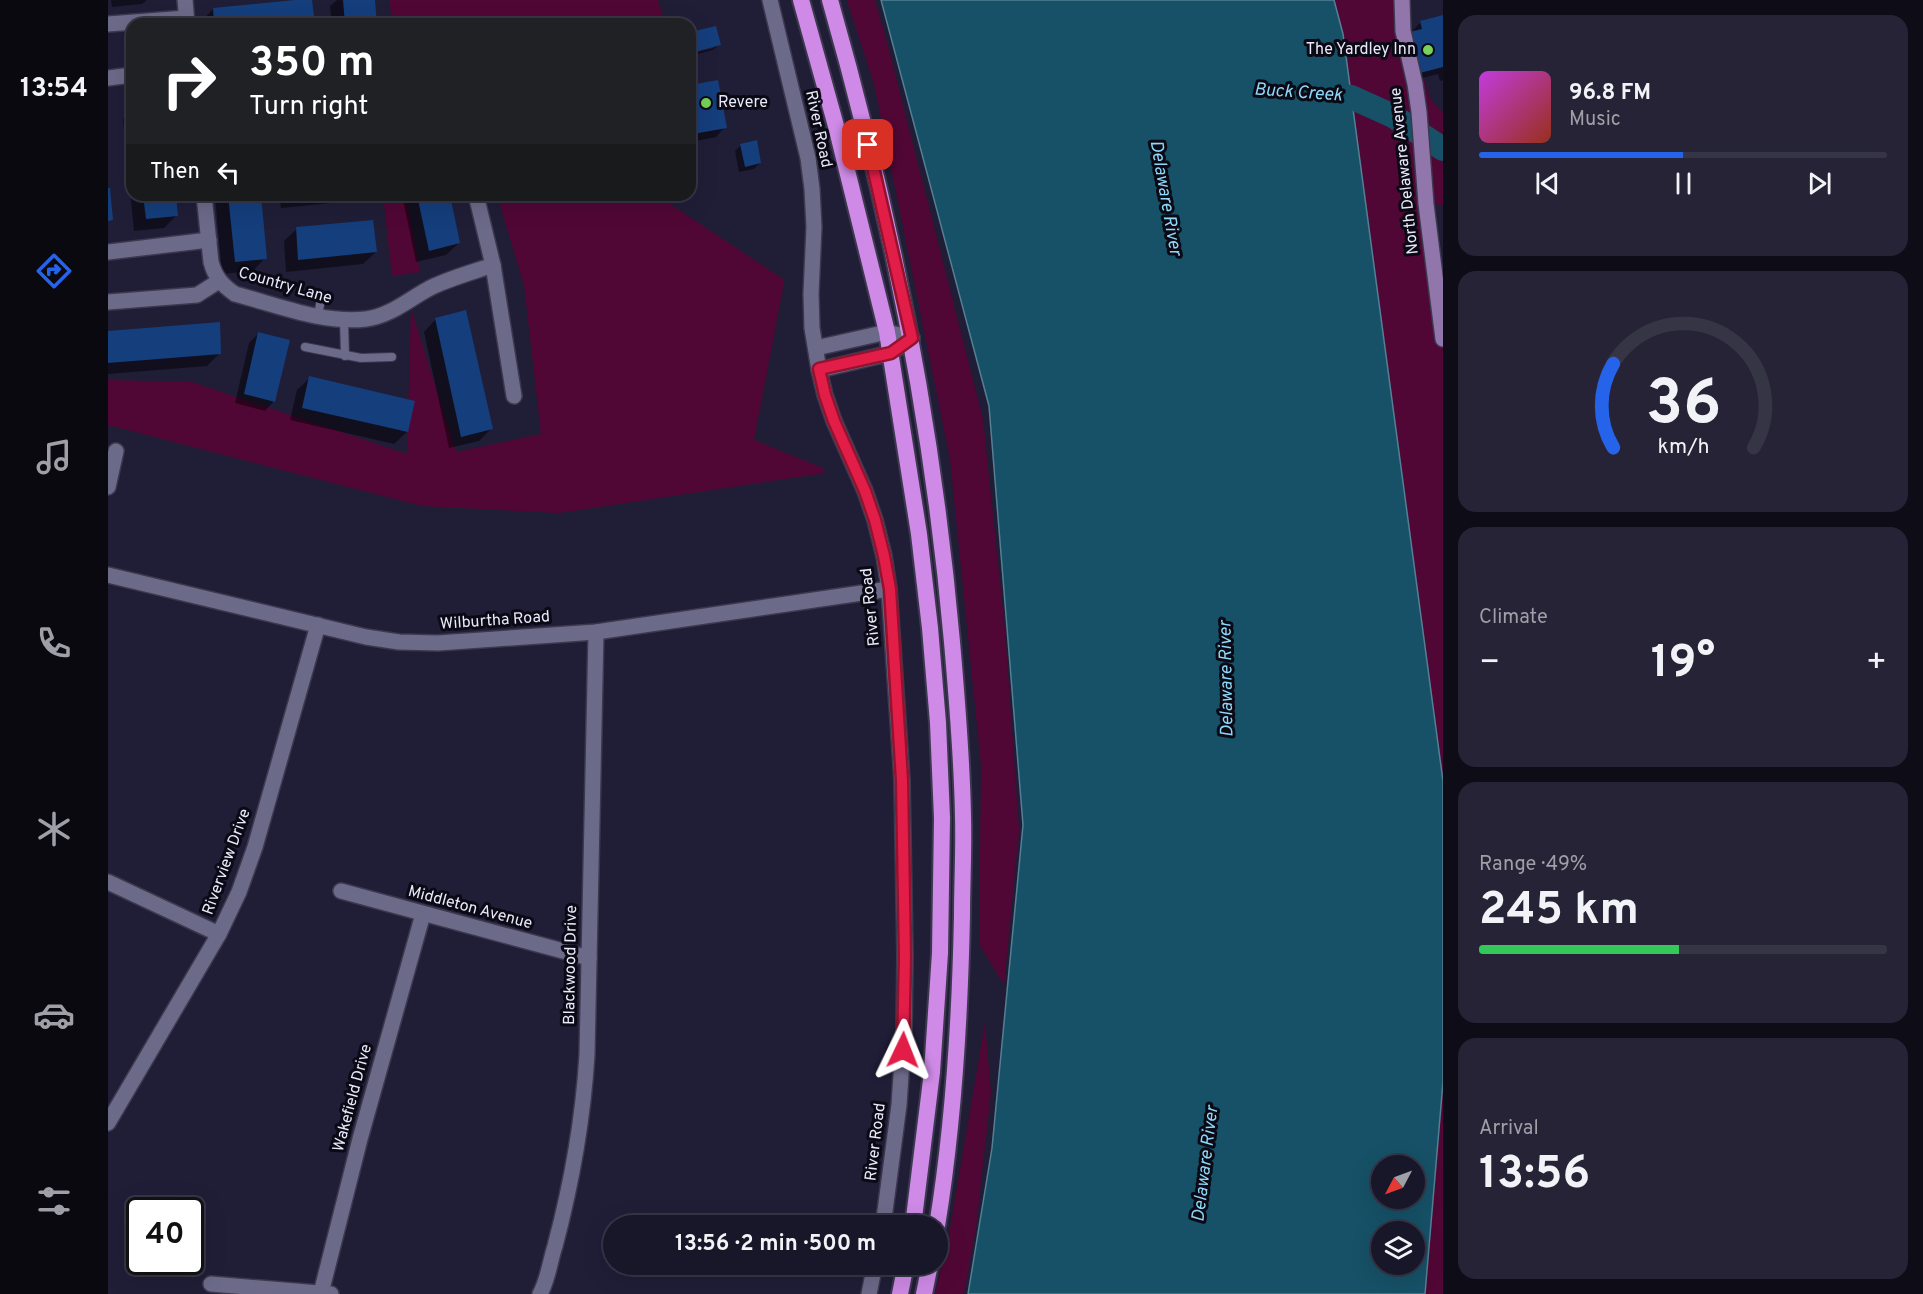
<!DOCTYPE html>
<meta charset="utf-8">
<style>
:root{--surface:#181629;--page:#252335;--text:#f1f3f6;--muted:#9f9fa8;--line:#363546;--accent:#2563eb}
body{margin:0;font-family:Overpass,sans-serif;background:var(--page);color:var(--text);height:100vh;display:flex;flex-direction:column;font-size:22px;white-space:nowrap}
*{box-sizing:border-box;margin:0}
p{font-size:20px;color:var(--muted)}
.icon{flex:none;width:33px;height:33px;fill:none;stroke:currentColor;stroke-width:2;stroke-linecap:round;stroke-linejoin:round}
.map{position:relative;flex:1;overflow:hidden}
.details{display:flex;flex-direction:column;gap:15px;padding:15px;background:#0d0c17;width:480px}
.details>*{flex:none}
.guide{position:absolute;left:18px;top:18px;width:570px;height:183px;border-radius:18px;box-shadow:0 6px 24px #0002,0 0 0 2px var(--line);background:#202124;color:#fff;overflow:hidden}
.needle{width:39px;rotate:229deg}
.tools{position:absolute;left:1263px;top:1155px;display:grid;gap:12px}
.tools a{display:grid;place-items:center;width:54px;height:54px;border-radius:50%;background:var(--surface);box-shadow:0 6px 24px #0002,0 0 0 2px var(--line);font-size:30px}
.speed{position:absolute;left:18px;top:1197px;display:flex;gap:12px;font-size:30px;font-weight:700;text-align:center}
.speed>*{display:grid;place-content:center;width:78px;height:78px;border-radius:50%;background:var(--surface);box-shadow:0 6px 24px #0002,0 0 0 2px var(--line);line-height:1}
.speed .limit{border:3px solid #111;border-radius:9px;background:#fff;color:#111}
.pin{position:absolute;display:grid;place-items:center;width:51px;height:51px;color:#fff;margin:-26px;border-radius:12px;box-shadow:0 3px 9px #0006}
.me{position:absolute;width:66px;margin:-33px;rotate:2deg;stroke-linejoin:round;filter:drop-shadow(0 0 4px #0008)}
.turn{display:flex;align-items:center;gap:21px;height:126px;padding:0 24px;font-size:27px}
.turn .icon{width:78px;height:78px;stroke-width:2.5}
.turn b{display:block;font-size:42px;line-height:51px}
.then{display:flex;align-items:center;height:57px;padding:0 24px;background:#0003;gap:12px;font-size:22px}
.big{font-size:45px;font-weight:700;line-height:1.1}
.details .widget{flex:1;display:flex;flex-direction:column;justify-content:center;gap:9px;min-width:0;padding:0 21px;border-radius:18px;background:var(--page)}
.details .dial{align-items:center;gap:0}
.dial svg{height:156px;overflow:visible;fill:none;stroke:var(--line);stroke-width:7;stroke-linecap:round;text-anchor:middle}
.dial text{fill:var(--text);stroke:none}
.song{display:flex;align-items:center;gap:18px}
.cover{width:72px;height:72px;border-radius:9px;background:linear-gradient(135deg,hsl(290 70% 55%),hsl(10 70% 35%))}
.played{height:6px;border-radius:3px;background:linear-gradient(90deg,var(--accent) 50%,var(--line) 50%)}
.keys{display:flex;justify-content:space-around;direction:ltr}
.heat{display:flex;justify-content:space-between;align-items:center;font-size:33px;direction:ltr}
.charge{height:9px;border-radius:4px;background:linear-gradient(90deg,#34c759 49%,var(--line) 0)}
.trip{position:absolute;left:495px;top:1215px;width:345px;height:60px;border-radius:30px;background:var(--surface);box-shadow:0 6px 24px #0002,0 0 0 2px var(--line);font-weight:700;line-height:60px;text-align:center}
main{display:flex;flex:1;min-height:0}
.tab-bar{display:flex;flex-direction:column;width:108px;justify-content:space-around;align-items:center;background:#0a0910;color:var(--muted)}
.tab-bar .icon{width:42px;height:42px}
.tab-bar .on{color:var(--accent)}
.tab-bar b{font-size:27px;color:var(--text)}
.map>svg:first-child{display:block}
.green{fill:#510735}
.water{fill:#165167;stroke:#567f93;stroke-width:1.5;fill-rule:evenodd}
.shadow{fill:#0007}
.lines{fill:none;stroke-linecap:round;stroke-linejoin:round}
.river{stroke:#165167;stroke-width:24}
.building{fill:#143e7c}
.service-casing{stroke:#3c384e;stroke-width:10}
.minor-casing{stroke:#3c384e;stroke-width:18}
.tertiary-casing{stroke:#3c384e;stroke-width:18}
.secondary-casing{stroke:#3c384e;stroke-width:18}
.trunk-casing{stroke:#3c384e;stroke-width:20}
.service{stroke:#6c6a89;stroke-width:8}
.minor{stroke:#6c6a89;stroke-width:15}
.tertiary{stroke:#6c6a89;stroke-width:15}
.secondary{stroke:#9176ac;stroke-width:15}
.trunk{stroke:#ce8ae6;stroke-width:16}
.route-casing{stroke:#92132f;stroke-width:15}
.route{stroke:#e11d48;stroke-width:10}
.poi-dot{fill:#77d259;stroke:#0a0914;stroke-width:2}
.labels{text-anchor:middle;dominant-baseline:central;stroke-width:6;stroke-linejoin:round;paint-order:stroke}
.poi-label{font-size:16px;fill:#eae9fb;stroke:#0a0914;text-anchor:end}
.street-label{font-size:16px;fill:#eae9fb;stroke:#0a0914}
.water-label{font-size:18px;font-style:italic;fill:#8ed8fa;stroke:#0a0914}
</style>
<main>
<nav class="tab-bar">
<b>13:54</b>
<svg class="icon on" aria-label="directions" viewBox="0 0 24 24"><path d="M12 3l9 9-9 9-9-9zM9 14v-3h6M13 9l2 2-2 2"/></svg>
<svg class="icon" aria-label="music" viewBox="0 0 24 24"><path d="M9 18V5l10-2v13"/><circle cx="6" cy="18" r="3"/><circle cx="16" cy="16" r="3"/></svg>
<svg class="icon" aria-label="phone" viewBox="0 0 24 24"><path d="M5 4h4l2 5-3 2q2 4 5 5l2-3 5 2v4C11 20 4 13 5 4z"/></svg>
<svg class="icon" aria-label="climate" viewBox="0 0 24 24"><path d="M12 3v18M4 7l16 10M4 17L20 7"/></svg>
<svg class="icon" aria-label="car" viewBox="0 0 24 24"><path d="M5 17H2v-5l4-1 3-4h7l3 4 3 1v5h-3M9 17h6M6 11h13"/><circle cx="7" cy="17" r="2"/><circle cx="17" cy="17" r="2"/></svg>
<svg class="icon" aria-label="filters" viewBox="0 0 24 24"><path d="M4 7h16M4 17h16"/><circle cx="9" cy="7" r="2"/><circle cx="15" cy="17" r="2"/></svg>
</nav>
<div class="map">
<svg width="1335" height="1294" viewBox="0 0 1335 1294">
<rect width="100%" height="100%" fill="#201d37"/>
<!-- green -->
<g class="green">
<path d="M 281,0 L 550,0 L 557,24 L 285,24 Z"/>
<path d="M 739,0 L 767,0 L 780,46 L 875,419 L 897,630 L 911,830 L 896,985 L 871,944 L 873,765 L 842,459 L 766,84 Z"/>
<path d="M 1226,0 L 1294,0 L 1300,83 L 1316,79 L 1323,100 L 1335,113 L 1335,205 L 1319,204 L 1335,341 L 1335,781 L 1235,34 Z"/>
<path d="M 275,195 L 298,195 L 312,272 L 284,276 Z"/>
<path d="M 389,195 L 560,195 L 562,204 L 675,279 L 675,288 L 646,440 L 715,468 L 717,473 L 451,513 L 314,506 L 0,425 L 0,380 L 84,382 L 299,454 L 303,308 L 348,452 L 433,434 L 416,285 Z"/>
<path d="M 877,1023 L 883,1092 L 868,1227 L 856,1294 L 827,1294 L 842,1228 Z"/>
<path d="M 1335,1082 L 1335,1294 L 1317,1294 Z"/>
</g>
<!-- water -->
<path class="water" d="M 773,0 L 1226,0 L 1235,34 L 1335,781 L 1335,1082 L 1317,1294 L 860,1294 L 884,1148 L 915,825 L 881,406 ZM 1274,1166 L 1306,1166 L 1306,1198 L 1274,1198 ZM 1274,1232 L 1306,1232 L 1306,1264 L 1274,1264 Z"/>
<!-- shadow -->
<g class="shadow">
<path d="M 3,0 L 39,0 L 34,4 L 4,7 Z"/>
<path d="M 229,0 L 266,0 L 268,24 L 224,24 L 222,6 Z"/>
<path d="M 105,9 L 205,24 L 93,24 L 93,22 Z"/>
<path d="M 1335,16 L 1335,80 L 1332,81 L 1330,74 L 1303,81 L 1304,31 L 1313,22 Z"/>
<path d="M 607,27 L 611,44 L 605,50 L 582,56 L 582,54 L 606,48 L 606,45 L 582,51 L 582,34 Z"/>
<path d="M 582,87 L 617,127 L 608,137 L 582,142 Z"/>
<path d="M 24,109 L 24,195 L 67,195 L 69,215 L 56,228 L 26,231 L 15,119 Z"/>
<path d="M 633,145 L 652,163 L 646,169 L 631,172 L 627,151 Z"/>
<path d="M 107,195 L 151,195 L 157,258 L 145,271 L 114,274 Z"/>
<path d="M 171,195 L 249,195 L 243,201 L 173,208 Z"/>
<path d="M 294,195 L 340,195 L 351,243 L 338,255 L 308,262 Z"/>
<path d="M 189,229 L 268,252 L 255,264 L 178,272 L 176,241 Z"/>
<path d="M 328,319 L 383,429 L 371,441 L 341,448 L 316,332 Z"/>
<path d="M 0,332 L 112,353 L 99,366 L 0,374 Z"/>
<path d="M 150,334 L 166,401 L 157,411 L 127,403 L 141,343 Z"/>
<path d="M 202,378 L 299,432 L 286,444 L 182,420 L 189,390 Z"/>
</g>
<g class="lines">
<!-- river -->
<path class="river" d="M 1211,95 L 1243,97 L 1285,116 L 1335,149"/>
</g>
<!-- building -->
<g class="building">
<path d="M 187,0 L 204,0 L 207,24 L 106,24 L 105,8 Z"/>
<path d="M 235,0 L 267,0 L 269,24 L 237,24 Z"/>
<path d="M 1335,15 L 1335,67 L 1312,73 L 1301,32 L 1314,29 L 1312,21 Z"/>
<path d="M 608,26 L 613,45 L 586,52 L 582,32 Z"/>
<path d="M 610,80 L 619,128 L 585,134 L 582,120 L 582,85 Z"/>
<path d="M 649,140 L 653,163 L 637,167 L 632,144 Z"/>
<path d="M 0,188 L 2,188 L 5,220 L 0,221 Z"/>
<path d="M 35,195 L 68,195 L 70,216 L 38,219 Z"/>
<path d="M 120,195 L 153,195 L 159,259 L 127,262 Z"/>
<path d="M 309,195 L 342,195 L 352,243 L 321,251 Z"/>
<path d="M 265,220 L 269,252 L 190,260 L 188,227 Z"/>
<path d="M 358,310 L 385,429 L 353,437 L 327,318 Z"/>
<path d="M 112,322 L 113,354 L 0,363 L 0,331 Z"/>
<path d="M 150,332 L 182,340 L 167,402 L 136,394 Z"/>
<path d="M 201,376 L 307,401 L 300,432 L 194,408 Z"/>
</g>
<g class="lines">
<!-- service casing -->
<g class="service-casing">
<g id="service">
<path d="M 210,316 L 213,299"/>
<path d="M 236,320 L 237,356"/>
<path d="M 197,347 L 253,358 L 284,357"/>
</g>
</g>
<!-- minor casing -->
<g class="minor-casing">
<g id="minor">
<path d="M 77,0 L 79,24"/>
<path d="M 0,24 L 78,18"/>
<path d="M 0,78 L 24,75"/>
<path d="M 96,195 L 103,262 C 107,277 114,285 127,294 C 169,305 215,324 258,319 C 283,316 302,298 324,287 C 343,278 365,272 385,265"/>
<path d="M 368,195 L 385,265 L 406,396"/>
<path d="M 0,252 L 101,240"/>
<path d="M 0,302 L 89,295 L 111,281"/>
<path d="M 0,487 L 8,451"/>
<path d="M 0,575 L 258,637 L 291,642 L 330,643 L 488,632 L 781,589"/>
<path d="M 0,882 L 111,934"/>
<path d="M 233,891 L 481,958"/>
<path d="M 0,1123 L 111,934 L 131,892 L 147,847 L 210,625"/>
<path d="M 103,1284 L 223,1294"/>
<path d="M 213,1293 L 252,1139 L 315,914"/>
<path d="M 432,1294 C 440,1280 442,1261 447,1246 C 464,1182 475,1120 479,1055 L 488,632"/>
</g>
</g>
<!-- tertiary casing -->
<g class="tertiary-casing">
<g id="tertiary">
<path d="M 662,0 L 700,158 L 704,189 L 706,227 L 703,294 L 704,328 L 711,370 L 717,395 L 726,421 L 757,491 L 767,520 L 776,556 L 781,589 L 794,780 L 797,957 L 796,1031 L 791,1105 L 775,1226"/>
<path d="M 708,348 L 779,332 L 804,338"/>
<path d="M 711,370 L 783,353 L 804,338"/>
<path d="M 761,1294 L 767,1264"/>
</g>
</g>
<!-- secondary casing -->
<g class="secondary-casing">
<path id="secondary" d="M 1294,0 L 1295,31 L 1307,84 L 1311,112 L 1318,204 L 1335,339"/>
</g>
<!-- trunk casing -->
<g class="trunk-casing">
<g id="trunk">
<path d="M 693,0 L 728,126 L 779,332 L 811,534 L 822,628 L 830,723 L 834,818 L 832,953 L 824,1072 L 805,1226"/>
<path d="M 722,0 C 782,210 825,424 844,642 C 849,699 854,758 855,816 C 856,849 854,882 854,915 C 852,1020 846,1122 829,1226"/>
<path d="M 792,1294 L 798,1264"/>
<path d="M 816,1294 L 822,1264"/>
</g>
</g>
<!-- service -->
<use href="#service" class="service"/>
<!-- minor -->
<use href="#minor" class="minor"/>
<!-- tertiary -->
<use href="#tertiary" class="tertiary"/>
<!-- secondary -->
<use href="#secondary" class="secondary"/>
<!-- trunk -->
<use href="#trunk" class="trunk"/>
</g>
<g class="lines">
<!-- route casing -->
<g class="route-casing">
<path id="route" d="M 760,145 L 804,338 L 783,353 L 711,369 L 717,395 L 726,421 L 757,491 L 767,520 L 776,556 L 782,589 L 794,780 L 797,957 L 795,1050"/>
</g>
<!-- route -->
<use href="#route" class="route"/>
</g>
<!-- markers -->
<g class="poi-dot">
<circle cx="1320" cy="50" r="6"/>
<circle cx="598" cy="103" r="6"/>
</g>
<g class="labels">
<!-- poi labels -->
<g class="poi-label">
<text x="1308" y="50">The Yardley Inn</text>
<text x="610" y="103" text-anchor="start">Revere</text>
</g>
<!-- street labels -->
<g class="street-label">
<text transform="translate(710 129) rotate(78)">River Road</text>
<text transform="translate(1297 171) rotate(-96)">North Delaware Avenue</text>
<text transform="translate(177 286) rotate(16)">Country Lane</text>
<text transform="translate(763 607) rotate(-96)">River Road</text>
<text transform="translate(387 621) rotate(-4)">Wilburtha Road</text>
<text transform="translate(119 862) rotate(-70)">Riverview Drive</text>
<text transform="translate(362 908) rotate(15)">Middleton Avenue</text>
<text transform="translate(463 965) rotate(-89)">Blackwood Drive</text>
<text transform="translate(245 1098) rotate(-75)">Wakefield Drive</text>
<text transform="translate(768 1142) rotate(-83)">River Road</text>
</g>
<!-- water labels -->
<g class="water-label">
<text transform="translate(1190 93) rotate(4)">Buck Creek</text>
<text transform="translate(1057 198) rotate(80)">Delaware River</text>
<text transform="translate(1119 679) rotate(-91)">Delaware River</text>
<text transform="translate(1098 1164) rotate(-83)">Delaware River</text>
</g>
</g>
</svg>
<div class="tools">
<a><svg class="needle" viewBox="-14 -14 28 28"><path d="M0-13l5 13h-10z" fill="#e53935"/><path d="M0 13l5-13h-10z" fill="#9f9fa8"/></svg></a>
<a><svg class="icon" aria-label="layers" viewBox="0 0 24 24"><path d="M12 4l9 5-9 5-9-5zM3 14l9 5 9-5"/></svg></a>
</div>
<div class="speed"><div class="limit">40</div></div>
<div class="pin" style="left:760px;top:145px;background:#d93025"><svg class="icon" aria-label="arrive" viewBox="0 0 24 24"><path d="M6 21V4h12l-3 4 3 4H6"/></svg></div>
<svg class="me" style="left:795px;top:1050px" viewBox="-20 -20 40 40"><path d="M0-17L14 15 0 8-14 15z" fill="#e11d48" stroke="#fff" stroke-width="4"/></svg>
<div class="trip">13:56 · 2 min · 500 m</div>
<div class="guide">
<div class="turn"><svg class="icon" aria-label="right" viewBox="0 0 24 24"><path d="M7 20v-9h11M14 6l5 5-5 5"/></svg><div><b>350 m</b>Turn right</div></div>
<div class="then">Then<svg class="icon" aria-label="left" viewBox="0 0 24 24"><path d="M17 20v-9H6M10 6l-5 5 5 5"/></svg></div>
</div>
</div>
<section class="details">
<div class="widget">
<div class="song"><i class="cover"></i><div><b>96.8 FM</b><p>Music</p></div></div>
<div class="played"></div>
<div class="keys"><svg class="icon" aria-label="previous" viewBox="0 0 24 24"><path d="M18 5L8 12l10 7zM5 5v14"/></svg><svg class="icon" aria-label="pause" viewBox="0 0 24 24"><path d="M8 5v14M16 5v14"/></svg><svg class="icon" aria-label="next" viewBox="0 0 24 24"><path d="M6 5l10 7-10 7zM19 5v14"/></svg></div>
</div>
<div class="widget dial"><svg viewBox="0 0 100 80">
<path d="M14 69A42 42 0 1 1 86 69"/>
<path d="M14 69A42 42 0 0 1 14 26" stroke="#2563eb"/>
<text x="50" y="56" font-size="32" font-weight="700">36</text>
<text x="50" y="72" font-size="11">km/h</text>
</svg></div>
<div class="widget"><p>Climate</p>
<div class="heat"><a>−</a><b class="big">19°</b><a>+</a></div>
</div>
<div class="widget"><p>Range · 49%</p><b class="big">245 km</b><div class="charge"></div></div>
<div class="widget"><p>Arrival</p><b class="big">13:56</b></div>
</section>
</main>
